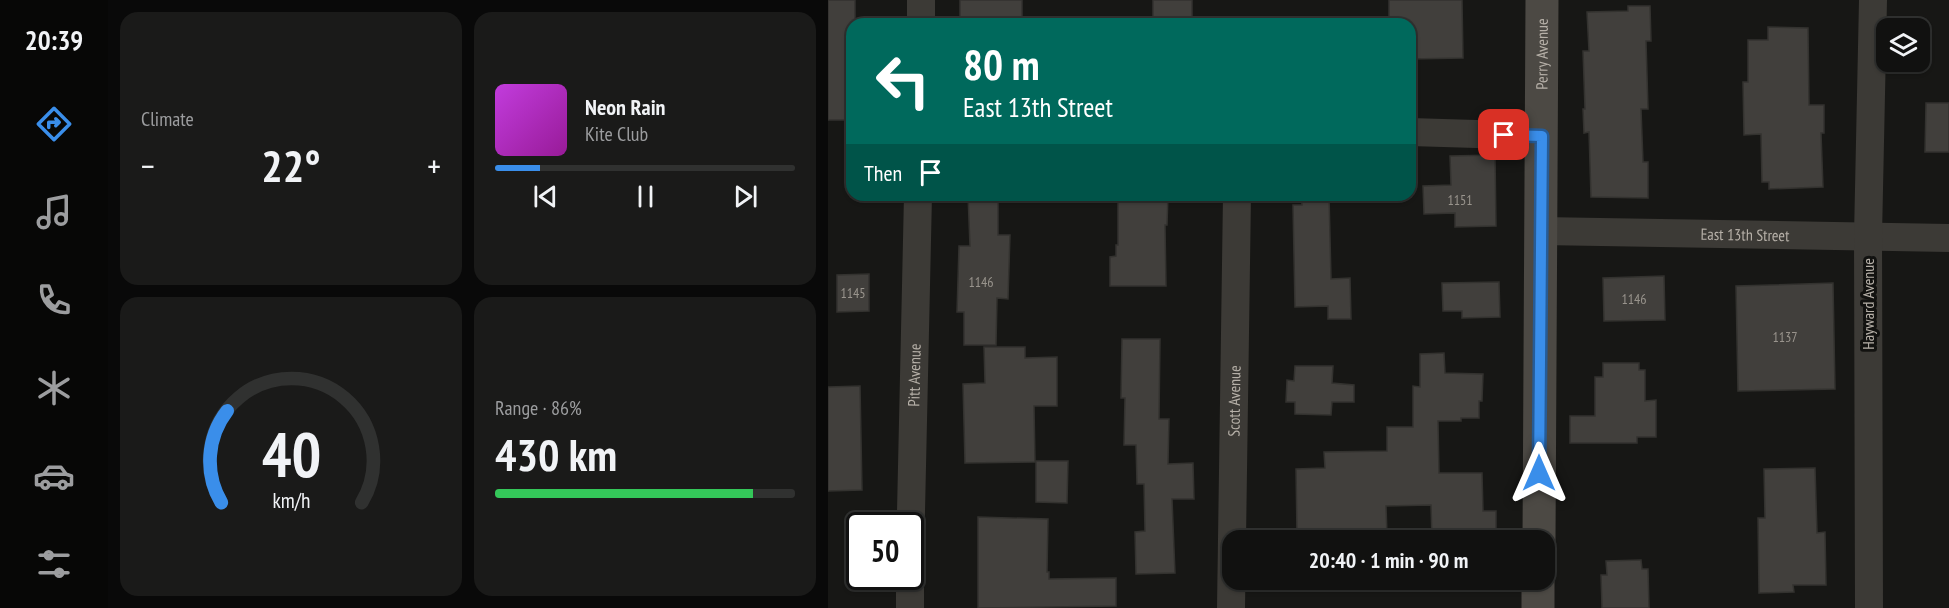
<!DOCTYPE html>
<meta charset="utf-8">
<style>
:root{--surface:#111110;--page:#1a1a19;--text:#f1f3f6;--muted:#9c9d9f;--line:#303130;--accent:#3a8eea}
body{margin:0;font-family:"PT Sans Narrow",sans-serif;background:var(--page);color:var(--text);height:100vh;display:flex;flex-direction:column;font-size:22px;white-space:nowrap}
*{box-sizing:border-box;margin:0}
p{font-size:20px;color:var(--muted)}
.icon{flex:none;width:33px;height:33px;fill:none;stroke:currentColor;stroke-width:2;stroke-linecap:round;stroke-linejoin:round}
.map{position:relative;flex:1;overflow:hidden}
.details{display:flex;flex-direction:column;gap:12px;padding:12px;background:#090909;width:720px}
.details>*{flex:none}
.hud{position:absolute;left:18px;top:18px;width:570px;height:183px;border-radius:18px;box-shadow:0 2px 4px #0004,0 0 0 2px var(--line);background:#00695c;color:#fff;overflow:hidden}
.controls{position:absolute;left:1048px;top:18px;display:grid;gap:12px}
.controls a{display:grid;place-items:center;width:54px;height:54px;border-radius:12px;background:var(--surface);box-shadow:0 2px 4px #0004,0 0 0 2px var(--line);font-size:30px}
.speed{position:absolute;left:18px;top:512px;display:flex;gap:12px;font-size:30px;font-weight:700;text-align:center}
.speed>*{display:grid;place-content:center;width:78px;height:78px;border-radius:50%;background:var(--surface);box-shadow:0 2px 4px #0004,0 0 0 2px var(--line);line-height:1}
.speed .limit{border:3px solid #111;border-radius:9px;background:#fff;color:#111}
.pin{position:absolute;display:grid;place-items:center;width:51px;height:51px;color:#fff;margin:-26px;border-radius:12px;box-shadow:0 3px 9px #0006}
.me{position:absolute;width:66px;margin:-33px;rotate:0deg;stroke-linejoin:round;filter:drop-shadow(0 0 4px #0008)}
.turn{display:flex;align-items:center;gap:21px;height:126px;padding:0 18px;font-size:27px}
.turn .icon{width:78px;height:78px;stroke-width:2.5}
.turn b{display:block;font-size:42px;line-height:51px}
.then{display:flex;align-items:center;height:57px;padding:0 18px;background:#0003;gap:12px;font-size:22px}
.big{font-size:45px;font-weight:700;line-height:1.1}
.details .widget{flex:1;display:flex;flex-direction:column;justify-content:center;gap:9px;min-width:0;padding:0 21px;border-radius:18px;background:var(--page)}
.details .dial{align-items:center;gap:0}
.dial svg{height:156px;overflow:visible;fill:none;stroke:var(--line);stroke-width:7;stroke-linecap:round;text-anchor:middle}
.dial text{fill:var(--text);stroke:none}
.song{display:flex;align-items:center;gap:18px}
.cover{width:72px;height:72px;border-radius:9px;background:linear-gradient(135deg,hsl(290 70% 55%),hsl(300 70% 35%))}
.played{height:6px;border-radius:3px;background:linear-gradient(90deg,var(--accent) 15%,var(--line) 15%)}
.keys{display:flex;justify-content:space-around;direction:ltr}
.heat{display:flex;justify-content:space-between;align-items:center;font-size:33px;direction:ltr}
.charge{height:9px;border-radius:4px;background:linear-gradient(90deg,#34c759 86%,var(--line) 0)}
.details .tiles{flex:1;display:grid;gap:12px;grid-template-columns:repeat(2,1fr)}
.trip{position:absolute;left:394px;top:530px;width:333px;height:60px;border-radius:18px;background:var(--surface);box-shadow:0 2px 4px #0004,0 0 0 2px var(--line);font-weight:700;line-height:60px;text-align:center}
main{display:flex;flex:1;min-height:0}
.dock{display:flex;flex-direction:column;width:108px;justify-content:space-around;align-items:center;background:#070706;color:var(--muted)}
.dock .icon{width:42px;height:42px}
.dock .selected{color:var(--accent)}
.dock b{font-size:27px;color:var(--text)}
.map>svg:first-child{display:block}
.building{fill:#413f3c;stroke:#33322f;stroke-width:1.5}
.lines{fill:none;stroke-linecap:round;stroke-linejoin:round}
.street{stroke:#3c3a36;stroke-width:28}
.secondary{stroke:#4c4944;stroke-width:33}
.route-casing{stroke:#265c98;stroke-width:15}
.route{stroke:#3a8eea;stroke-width:10}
.labels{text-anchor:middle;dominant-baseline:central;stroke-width:6;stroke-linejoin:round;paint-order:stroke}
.number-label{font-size:14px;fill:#99948d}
.street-label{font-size:16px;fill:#b6b0a8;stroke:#121210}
</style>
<main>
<nav class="dock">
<b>20:39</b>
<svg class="icon selected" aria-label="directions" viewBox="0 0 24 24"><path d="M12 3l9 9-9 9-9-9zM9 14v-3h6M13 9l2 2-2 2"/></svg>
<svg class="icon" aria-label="music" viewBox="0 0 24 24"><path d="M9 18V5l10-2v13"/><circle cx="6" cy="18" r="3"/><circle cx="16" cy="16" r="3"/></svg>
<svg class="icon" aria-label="phone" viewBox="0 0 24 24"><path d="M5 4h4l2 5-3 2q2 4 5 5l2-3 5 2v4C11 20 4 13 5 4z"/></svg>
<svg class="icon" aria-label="climate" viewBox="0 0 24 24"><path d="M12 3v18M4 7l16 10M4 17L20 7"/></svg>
<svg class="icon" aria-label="car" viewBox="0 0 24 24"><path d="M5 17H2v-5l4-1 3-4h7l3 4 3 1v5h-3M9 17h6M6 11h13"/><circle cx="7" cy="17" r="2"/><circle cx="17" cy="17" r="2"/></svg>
<svg class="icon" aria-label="filters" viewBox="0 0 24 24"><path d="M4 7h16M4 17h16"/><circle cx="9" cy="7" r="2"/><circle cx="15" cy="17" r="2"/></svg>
</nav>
<section class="details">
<div class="tiles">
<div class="widget"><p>Climate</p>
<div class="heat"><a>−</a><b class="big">22°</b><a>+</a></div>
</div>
<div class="widget">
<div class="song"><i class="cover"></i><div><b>Neon Rain</b><p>Kite Club</p></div></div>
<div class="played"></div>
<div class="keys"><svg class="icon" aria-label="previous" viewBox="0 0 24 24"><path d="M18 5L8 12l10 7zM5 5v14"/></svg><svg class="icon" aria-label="pause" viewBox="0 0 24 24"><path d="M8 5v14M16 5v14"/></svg><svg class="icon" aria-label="next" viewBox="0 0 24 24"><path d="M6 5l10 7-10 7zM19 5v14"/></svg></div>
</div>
<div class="widget dial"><svg viewBox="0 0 100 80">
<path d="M14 69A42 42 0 1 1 86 69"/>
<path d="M14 69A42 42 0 0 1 17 22" stroke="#3a8eea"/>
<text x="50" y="56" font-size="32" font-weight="700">40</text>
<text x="50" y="72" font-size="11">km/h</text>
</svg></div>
<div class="widget"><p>Range · 86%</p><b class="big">430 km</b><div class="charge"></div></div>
</div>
</section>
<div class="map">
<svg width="1121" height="608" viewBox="0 0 1121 608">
<rect width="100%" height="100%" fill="#171715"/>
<!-- building -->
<g class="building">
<path d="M 0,0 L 27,0 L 27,24 L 24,24 L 24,120 L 0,120 Z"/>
<rect x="132" y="0" width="62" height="24"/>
<rect x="325" y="0" width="39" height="24"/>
<path d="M 561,0 L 634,0 L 635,58 L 582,59 L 582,24 L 561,24 Z"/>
<path d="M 800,6 L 822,6 L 823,41 L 818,41 L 820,109 L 813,109 L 815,162 L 820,162 L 820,198 L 763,197 L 761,132 L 756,133 L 755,109 L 757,109 L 755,51 L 761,51 L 759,12 L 800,11 Z"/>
<path d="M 940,27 L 980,28 L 981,105 L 996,105 L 996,133 L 993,133 L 995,187 L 941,189 L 941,182 L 934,182 L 933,134 L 916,135 L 915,82 L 920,82 L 920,40 L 940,40 Z"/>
<path d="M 1098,103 L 1121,103 L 1121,152 L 1097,152 Z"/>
<path d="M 667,155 L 668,226 L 627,227 L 627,213 L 596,214 L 595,186 L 623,185 L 622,156 Z"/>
<path d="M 140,195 L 170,195 L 170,235 L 182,235 L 180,299 L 169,298 L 168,345 L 136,345 L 136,312 L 129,312 L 131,246 L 142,246 Z"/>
<path d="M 290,195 L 340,195 L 339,225 L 337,225 L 338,286 L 282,286 L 282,257 L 288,256 L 288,245 L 290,245 Z"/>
<path d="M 473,195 L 501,195 L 503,279 L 522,278 L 523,319 L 500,319 L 500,306 L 467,307 L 465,205 L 474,205 Z"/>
<path d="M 41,274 L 41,311 L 9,312 L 9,275 Z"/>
<path d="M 836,276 L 837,320 L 776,321 L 775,278 Z"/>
<path d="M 671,282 L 672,317 L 634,318 L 634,311 L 615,311 L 614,283 Z"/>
<path d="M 1005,283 L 1007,389 L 910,391 L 908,286 Z"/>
<path d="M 294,339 L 332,339 L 331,419 L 341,419 L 340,464 L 365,463 L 366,499 L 344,499 L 347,573 L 308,574 L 307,532 L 317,531 L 316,484 L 309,484 L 308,445 L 296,445 L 297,398 L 293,398 Z"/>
<path d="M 156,347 L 197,347 L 197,358 L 229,357 L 229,406 L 206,406 L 207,462 L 137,463 L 135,384 L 157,383 Z"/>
<path d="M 616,353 L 617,373 L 655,374 L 654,401 L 651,401 L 651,418 L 633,418 L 633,421 L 610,421 L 611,473 L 654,473 L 655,511 L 668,511 L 668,540 L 604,540 L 603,505 L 558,506 L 559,535 L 529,536 L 529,540 L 461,540 L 461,534 L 469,534 L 468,469 L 497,468 L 496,452 L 559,451 L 559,427 L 585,427 L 585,386 L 592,387 L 592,354 Z"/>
<path d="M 775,363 L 811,363 L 811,370 L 817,370 L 817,401 L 828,400 L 828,437 L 809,437 L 809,443 L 742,443 L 742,416 L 767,416 L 767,377 L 775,377 Z"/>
<path d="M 467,366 L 505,366 L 504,383 L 526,385 L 526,402 L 504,402 L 503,415 L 467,414 L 467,402 L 458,402 L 459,380 L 466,381 Z"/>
<path d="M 32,386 L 34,490 L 0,491 L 0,387 Z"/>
<path d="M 208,461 L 240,461 L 239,503 L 208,502 Z"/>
<path d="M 987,468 L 989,533 L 997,532 L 998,585 L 965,585 L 966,592 L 931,593 L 930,518 L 937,518 L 936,469 Z"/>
<path d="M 150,517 L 220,519 L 219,572 L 221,572 L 221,579 L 288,578 L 288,606 L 150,608 Z"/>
<path d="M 813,560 L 814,569 L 820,569 L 821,608 L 774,608 L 773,575 L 779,575 L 778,561 Z"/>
<path d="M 462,579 L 530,579 L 530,589 L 462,591 Z"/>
</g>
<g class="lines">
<!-- street -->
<g class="street">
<path d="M 93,24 L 93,0"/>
<path d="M 582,132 L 713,136"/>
<path id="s1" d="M 713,231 L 1121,238"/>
<path id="s2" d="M 82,557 L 90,195"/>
<path d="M 82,608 L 82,576"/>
<path id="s3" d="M 403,608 L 409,195"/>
<path d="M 1041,608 L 1040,236 L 1045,0"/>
</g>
<!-- secondary -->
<g class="secondary">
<path id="s4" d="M 711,540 L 714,0"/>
<path d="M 710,608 L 710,579"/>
</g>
</g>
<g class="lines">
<!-- route casing -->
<g class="route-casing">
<path id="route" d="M 676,135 L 714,136 L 711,473"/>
</g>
<!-- route -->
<use href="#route" class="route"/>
</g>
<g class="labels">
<!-- number labels -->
<g class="number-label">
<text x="632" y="200">1151</text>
<text x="153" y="282">1146</text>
<text x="25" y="293">1145</text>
<text x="806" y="299">1146</text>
<text x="957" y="337">1137</text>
</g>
<!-- street labels -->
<g class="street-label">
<text stroke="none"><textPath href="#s4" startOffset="486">Perry Avenue</textPath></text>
<text stroke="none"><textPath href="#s1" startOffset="204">East 13th Street</textPath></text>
<text transform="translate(1040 304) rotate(-90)">Hayward Avenue</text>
<text stroke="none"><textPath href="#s2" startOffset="182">Pitt Avenue</textPath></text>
<text stroke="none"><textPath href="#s3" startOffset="207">Scott Avenue</textPath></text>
</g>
</g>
</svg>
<div class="controls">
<a><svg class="icon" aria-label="layers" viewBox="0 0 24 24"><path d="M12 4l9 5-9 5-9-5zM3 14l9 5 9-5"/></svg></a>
</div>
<div class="speed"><div class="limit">50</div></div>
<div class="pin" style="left:676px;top:135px;background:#d93025"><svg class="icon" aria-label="arrive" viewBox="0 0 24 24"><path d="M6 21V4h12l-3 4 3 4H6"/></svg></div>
<svg class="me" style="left:711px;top:473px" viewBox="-20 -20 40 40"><path d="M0-17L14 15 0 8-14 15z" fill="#3a8eea" stroke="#fff" stroke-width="4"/></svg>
<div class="trip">20:40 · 1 min · 90 m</div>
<div class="hud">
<div class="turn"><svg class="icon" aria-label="left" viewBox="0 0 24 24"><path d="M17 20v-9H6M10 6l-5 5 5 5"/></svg><div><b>80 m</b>East 13th Street</div></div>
<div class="then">Then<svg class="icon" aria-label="arrive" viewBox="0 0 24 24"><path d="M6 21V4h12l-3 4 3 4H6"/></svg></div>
</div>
</div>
</main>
